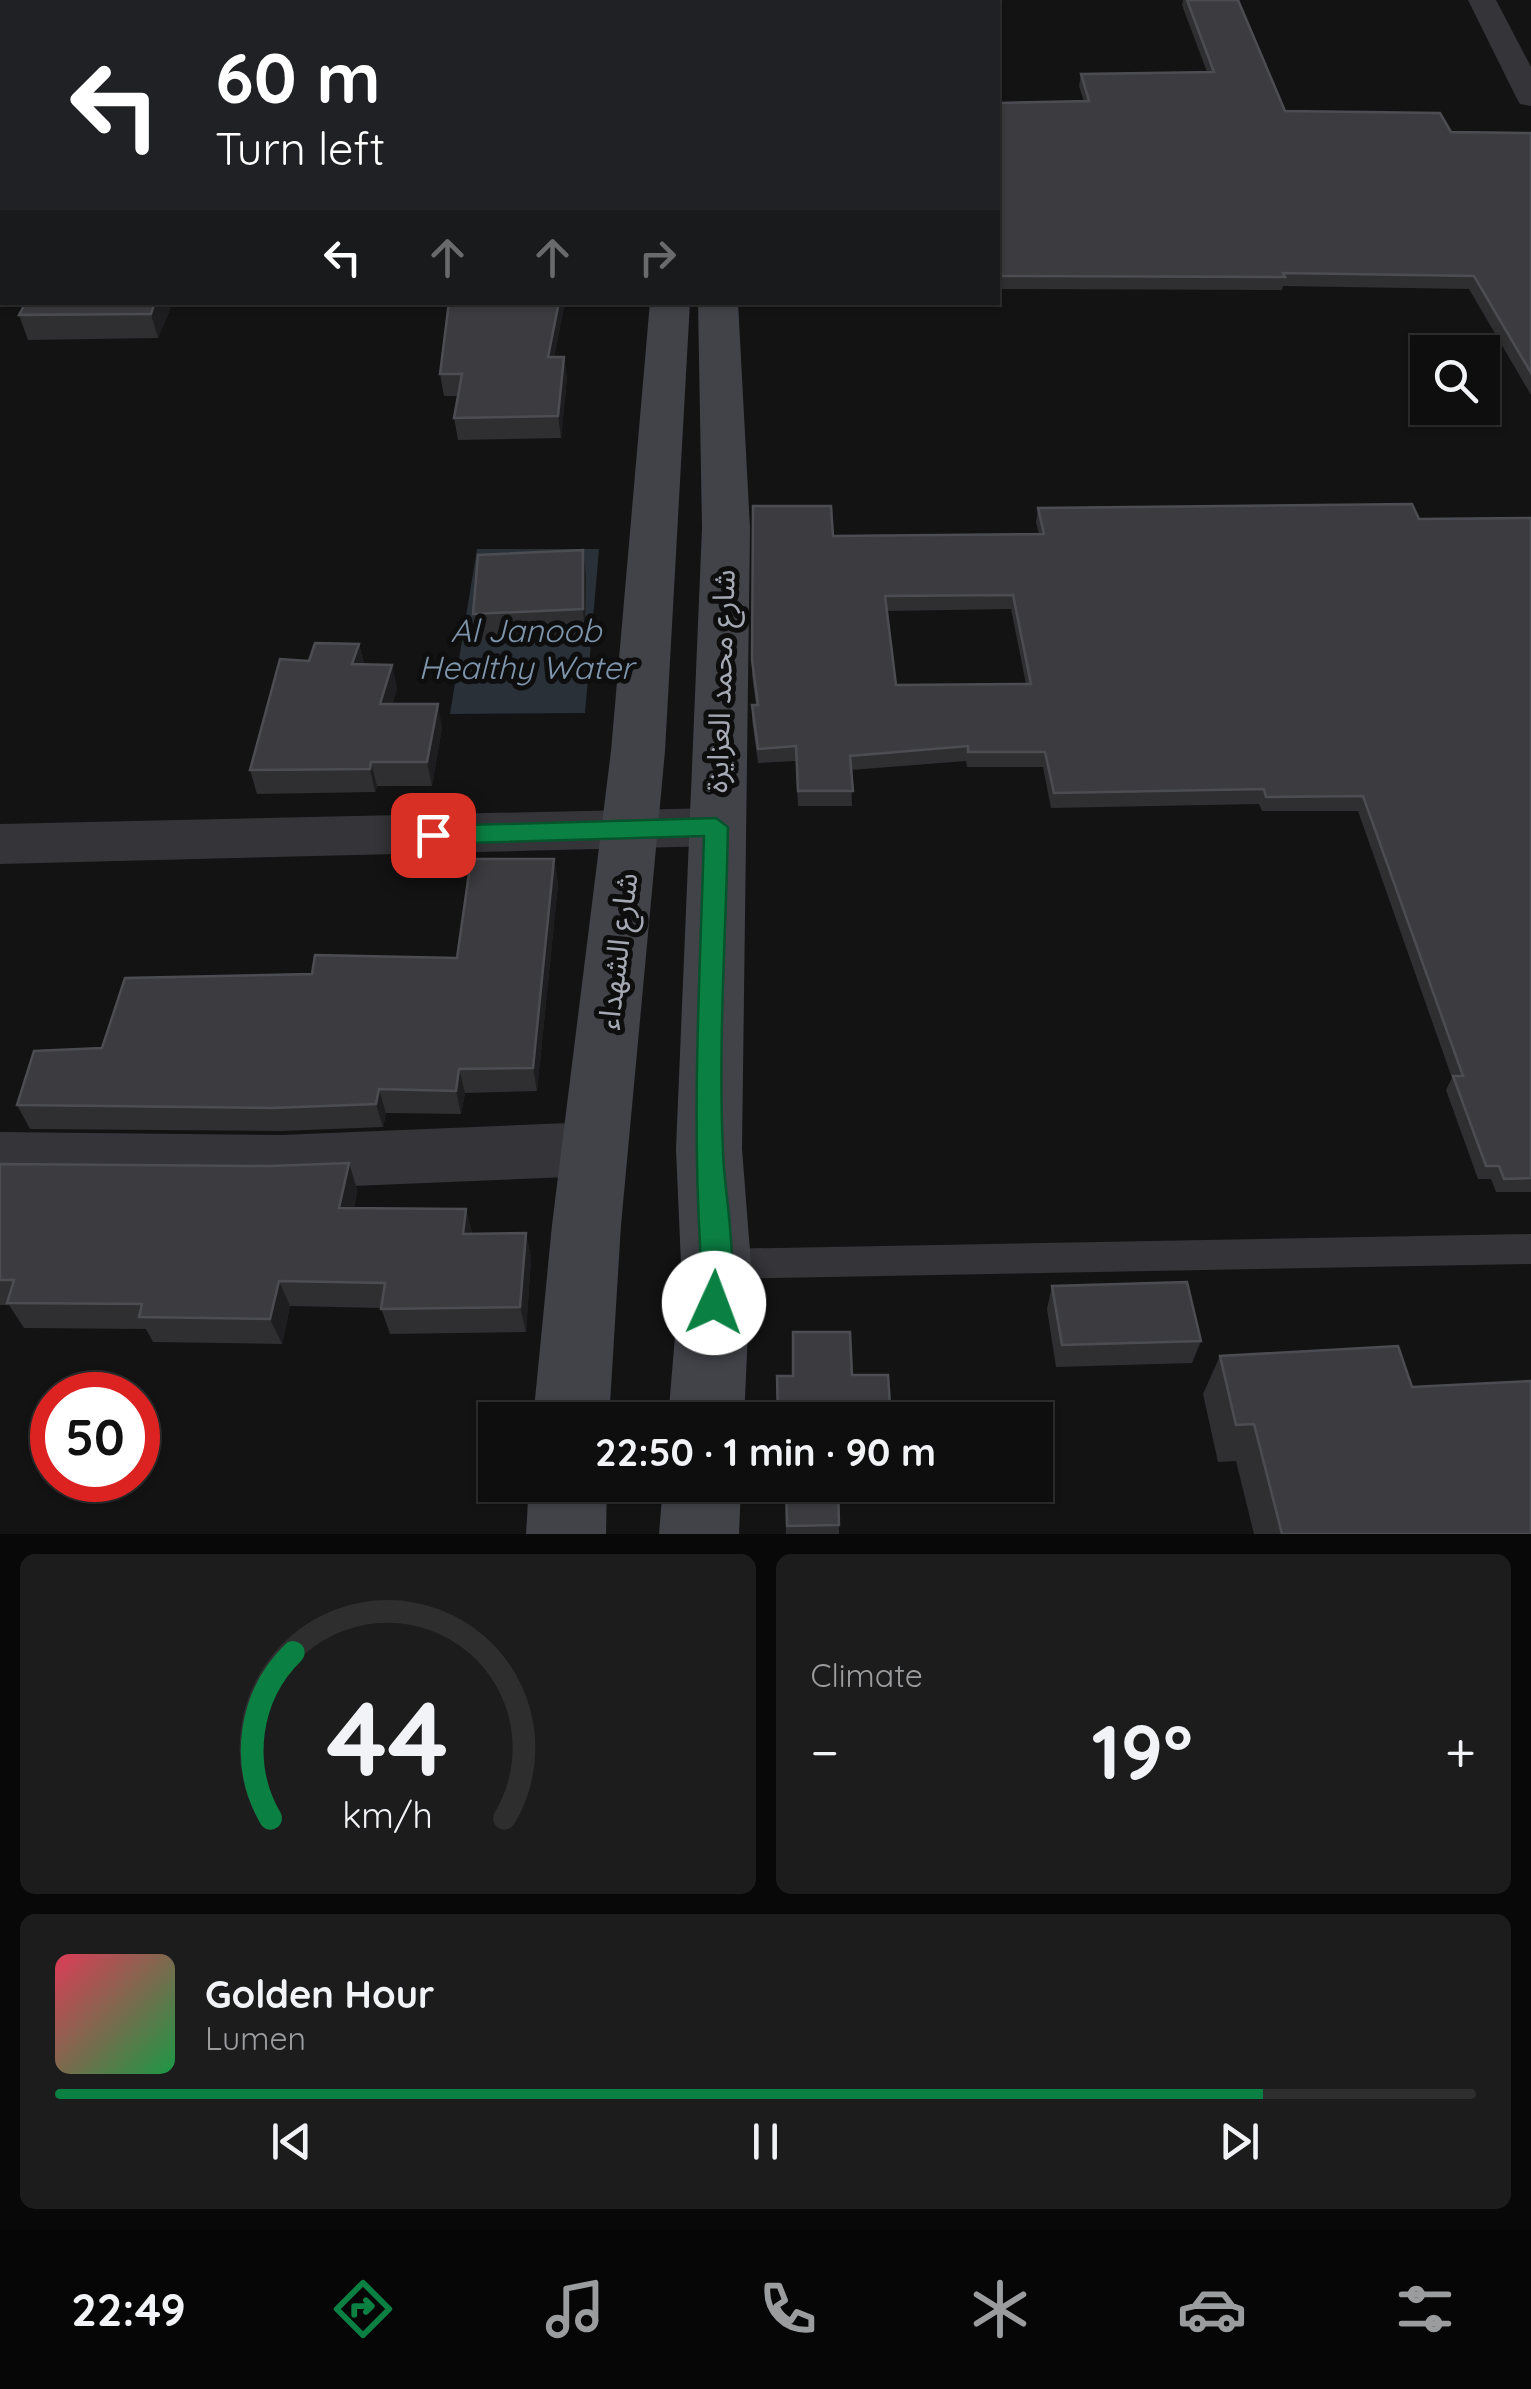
<!DOCTYPE html>
<meta charset="utf-8">
<style>
:root{--surface:#0e0e0f;--page:#1c1c1d;--text:#f1f3f6;--muted:#9b9c9e;--line:#2e2e2f;--accent:#0b8043}
body{margin:0;font-family:Quicksand,"Noto Sans Arabic",sans-serif;background:var(--page);color:var(--text);height:100vh;display:flex;flex-direction:column;font-size:38px;white-space:nowrap}
*{box-sizing:border-box;margin:0}
p{font-size:32px;color:var(--muted)}
.icon{flex:none;width:55px;height:55px;fill:none;stroke:currentColor;stroke-width:2;stroke-linecap:round;stroke-linejoin:round}
.map{position:relative;height:1534px;overflow:hidden}
.sheet{display:flex;flex-direction:column;gap:20px;padding:20px;background:#080808;flex:1}
.sheet>*{flex:none}
.banner{position:absolute;left:0px;top:0px;width:1000px;height:305px;box-shadow:0 2px 8px #0004,0 0 0 2px var(--line);background:#202124;color:#fff;overflow:hidden}
.buttons{position:absolute;left:1410px;top:335px;display:grid;gap:20px}
.buttons a{display:grid;place-items:center;width:90px;height:90px;border-radius:0px;background:var(--surface);box-shadow:0 2px 8px #0004,0 0 0 2px var(--line);font-size:50px}
.speed{position:absolute;left:30px;top:1372px;display:flex;gap:20px;font-size:50px;font-weight:700;text-align:center}
.speed>*{display:grid;place-content:center;width:130px;height:130px;border-radius:50%;background:var(--surface);box-shadow:0 2px 8px #0004,0 0 0 2px var(--line);line-height:1}
.speed .limit{border:15px solid #d22;background:#fff;color:#111}
.pin{position:absolute;display:grid;place-items:center;width:85px;height:85px;color:#fff;margin:-42px;border-radius:20px;box-shadow:0 5px 15px #0006}
.me{position:absolute;width:110px;margin:-55px;rotate:2deg;stroke-linejoin:round;filter:drop-shadow(0 0 8px #0008)}
.turn{display:flex;align-items:center;gap:35px;height:210px;padding:0 50px;font-size:45px}
.turn .icon{width:130px;height:130px;stroke-width:2.5}
.turn b{display:block;font-size:70px;line-height:85px}
.lanes{display:flex;align-items:center;height:95px;padding:0 50px;background:#0003;justify-content:center;gap:50px;direction:ltr}
.lanes .off{opacity:.35}
.big{font-size:75px;font-weight:800;line-height:1.1}
.sheet .card{flex:1;display:flex;flex-direction:column;justify-content:center;gap:15px;min-width:0;padding:0 35px;border-radius:15px;background:var(--page)}
.sheet .dial{align-items:center;gap:0}
.dial svg{height:260px;overflow:visible;fill:none;stroke:var(--line);stroke-width:7;stroke-linecap:round;text-anchor:middle}
.dial text{fill:var(--text);stroke:none}
.song{display:flex;align-items:center;gap:30px}
.cover{width:120px;height:120px;border-radius:15px;background:linear-gradient(135deg,hsl(350 70% 55%),hsl(140 70% 35%))}
.played{height:10px;border-radius:5px;background:linear-gradient(90deg,var(--accent) 85%,var(--line) 85%)}
.keys{display:flex;justify-content:space-around;direction:ltr}
.heat{display:flex;justify-content:space-between;align-items:center;font-size:55px;direction:ltr}
.sheet .tiles{flex:1;display:grid;gap:20px;grid-template-columns:1fr 1fr}
.card:last-child{grid-column:span 2}
.trip{position:absolute;left:478px;top:1402px;width:575px;height:100px;border-radius:0px;background:var(--surface);box-shadow:0 2px 8px #0004,0 0 0 2px var(--line);font-weight:800;line-height:100px;text-align:center}
.menu{display:flex;height:160px;justify-content:space-around;align-items:center;background:#060606;color:var(--muted)}
.menu .icon{width:70px;height:70px}
.menu .active{color:var(--accent)}
.menu b{font-size:45px;color:var(--text)}
.map>svg:first-child{display:block}
.water{fill:#2a3037}
.lines{fill:none;stroke-linecap:round;stroke-linejoin:round}
.service{fill:#343439;fill-rule:evenodd}
.minor{fill:#343439;fill-rule:evenodd}
.secondary{fill:#424349;fill-rule:evenodd}
.wall{fill:#2f2f32;fill-rule:evenodd}
.shaded-wall{fill:#1e1e20}
.building{fill:#3c3c40;stroke:#4c4d52;stroke-width:2.5;fill-rule:evenodd}
.route{fill:#0b8043;stroke:#07532c;stroke-width:2.5}
.labels{text-anchor:middle;dominant-baseline:central;stroke-width:10;stroke-linejoin:round;paint-order:stroke}
.street-label{font-size:30px;fill:#a5a9b3;stroke:#0e0e0f}
.water-label{font-size:32px;font-style:italic;fill:#7e95ac;stroke:#0e0e0f}
</style>
<div class="map">
<svg width="1531" height="1534" viewBox="0 0 1531 1534">
<rect width="100%" height="100%" fill="#131314"/>
<!-- water -->
<path class="water" d="M 477,549 L 599,549 L 585,713 L 450,714 Z"/>
<g class="lines">
<!-- service -->
<path class="service" d="M 1531,1234 L 1531,1264 L 716,1279 L 705,1274 L 700,1264 L 705,1254 L 716,1249 Z"/>
<!-- minor -->
<g class="minor">
<path d="M 1468,0 L 1496,0 L 1531,67 L 1531,106 L 1520,104 L 1516,97 Z"/>
<path d="M 716,808 L 734,813 L 742,827 L 734,841 L 716,846 L 0,864 L 0,824 Z"/>
<path d="M 593,1122 L 615,1130 L 623,1149 L 615,1168 L 593,1176 L 281,1189 L 0,1186 L 0,1132 L 281,1135 Z"/>
</g>
<!-- secondary -->
<g class="secondary">
<path d="M 679,0 L 709,0 L 710,2 L 679,2 Z"/>
<path d="M 650,302 L 690,302 L 665,751 L 621,1225 L 609,1420 L 533,1420 L 552,1225 L 611,751 Z"/>
<path d="M 698,302 L 738,302 L 750,528 L 742,1149 L 751,1264 L 744,1420 L 668,1420 L 681,1264 L 676,1149 L 702,528 Z"/>
<path d="M 529,1485 L 607,1485 L 606,1534 L 526,1534 Z"/>
<path d="M 663,1485 L 741,1485 L 739,1534 L 659,1534 Z"/>
</g>
</g>
<!-- wall -->
<g class="wall">
<path d="M 1183,0 L 1238,0 L 1285,111 L 1451,132 L 1531,133 L 1531,395 L 1469,289 L 1283,286 L 1282,290 L 998,289 L 998,103 L 1084,102 L 1079,86 L 1081,74 L 1207,72 L 1182,5 Z"/>
<rect x="0" y="54" width="2" height="100"/>
<path d="M 173,302 L 158,338 L 28,340 L 19,315 Z"/>
<path d="M 565,302 L 554,357 L 564,357 L 567,378 L 561,438 L 458,440 L 454,418 L 458,396 L 444,396 L 440,374 Z"/>
<path d="M 753,506 L 833,536 L 1039,534 L 1036,522 L 1038,508 L 1419,519 L 1531,518 L 1531,1192 L 1496,1192 L 1491,1179 L 1478,1179 L 1446,1090 L 1452,1078 L 1358,811 L 1262,811 L 1259,804 L 1051,808 L 1043,767 L 967,767 L 966,761 L 851,770 L 852,806 L 798,806 L 796,761 L 758,763 L 752,720 L 752,705 L 756,705 L 752,675 ZM 1011,609 L 1026,684 L 896,685 L 887,611 Z"/>
<path d="M 586,576 L 585,635 L 477,640 L 473,614 Z"/>
<path d="M 359,644 L 364,664 L 392,665 L 397,689 L 392,704 L 442,727 L 432,786 L 377,786 L 375,792 L 257,794 L 250,770 L 309,661 Z"/>
<path d="M 554,859 L 558,884 L 537,1091 L 465,1093 L 461,1114 L 386,1113 L 383,1127 L 281,1131 L 30,1129 L 17,1105 L 312,974 L 457,958 Z"/>
<path d="M 349,1163 L 357,1190 L 354,1208 L 466,1209 L 472,1234 L 526,1233 L 531,1258 L 526,1332 L 390,1334 L 381,1308 L 290,1306 L 282,1344 L 153,1342 L 146,1329 L 24,1328 L 9,1305 L 0,1305 L 0,1164 L 271,1166 Z"/>
<path d="M 1052,1286 L 1201,1341 L 1192,1363 L 1056,1367 L 1047,1309 Z"/>
<path d="M 1220,1356 L 1412,1387 L 1531,1534 L 1254,1534 L 1236,1461 L 1218,1462 L 1203,1394 Z"/>
<path d="M 779,1485 L 840,1485 L 838,1485 L 839,1534 L 786,1534 L 786,1486 Z"/>
</g>
<!-- shaded-wall -->
<g class="shaded-wall">
<path d="M 155,302 L 173,302 L 158,338 L 151,314 Z"/>
<path d="M 559,302 L 565,302 L 550,378 L 548,357 Z"/>
<path d="M 564,357 L 567,378 L 561,438 L 558,416 Z"/>
<path d="M 583,550 L 586,576 L 585,635 L 583,609 Z"/>
<path d="M 359,644 L 364,667 L 352,664 Z"/>
<path d="M 392,665 L 397,689 L 386,728 L 380,704 Z"/>
<path d="M 438,704 L 442,727 L 432,786 L 427,762 Z"/>
<path d="M 371,762 L 377,786 L 375,792 L 370,769 Z"/>
<path d="M 554,859 L 558,884 L 537,1091 L 533,1068 Z"/>
<path d="M 459,1069 L 465,1093 L 461,1114 L 456,1091 Z"/>
<path d="M 379,1089 L 386,1113 L 383,1127 L 376,1104 Z"/>
<path d="M 349,1163 L 357,1190 L 348,1234 L 339,1208 Z"/>
<path d="M 466,1209 L 473,1235 L 463,1234 Z"/>
<path d="M 526,1233 L 531,1258 L 526,1332 L 520,1307 Z"/>
<path d="M 279,1281 L 290,1306 L 282,1344 L 270,1319 Z"/>
</g>
<!-- building -->
<g class="building">
<path d="M 312,0 L 362,0 L 361,2 L 311,2 Z"/>
<path d="M 517,0 L 656,0 L 656,2 L 516,2 Z"/>
<path d="M 820,0 L 876,0 L 877,2 L 820,2 Z"/>
<path d="M 1187,0 L 1238,0 L 1285,111 L 1440,113 L 1451,132 L 1531,133 L 1531,373 L 1474,276 L 1283,273 L 1285,277 L 998,276 L 998,103 L 1089,101 L 1081,74 L 1214,72 Z"/>
<rect x="0" y="54" width="2" height="85"/>
<path d="M 26,302 L 155,302 L 151,314 L 19,315 Z"/>
<path d="M 449,302 L 559,302 L 548,357 L 564,357 L 558,416 L 454,418 L 462,374 L 440,374 Z"/>
<path d="M 1412,504 L 1419,519 L 1531,518 L 1531,1178 L 1504,1179 L 1499,1166 L 1486,1166 L 1453,1076 L 1463,1076 L 1363,796 L 1266,797 L 1264,789 L 1054,793 L 1045,752 L 968,752 L 968,746 L 850,756 L 853,791 L 798,791 L 796,746 L 758,749 L 752,705 L 758,705 L 752,660 L 753,506 L 831,506 L 833,536 L 1044,534 L 1038,508 ZM 1013,595 L 1031,684 L 896,685 L 885,596 Z"/>
<path d="M 583,550 L 583,609 L 473,614 L 478,555 Z"/>
<path d="M 315,643 L 359,644 L 352,664 L 392,665 L 380,704 L 438,704 L 427,762 L 371,762 L 370,769 L 250,770 L 280,659 L 309,661 Z"/>
<path d="M 471,859 L 554,859 L 533,1068 L 459,1069 L 456,1091 L 379,1089 L 376,1104 L 272,1108 L 17,1105 L 34,1051 L 102,1048 L 125,978 L 312,974 L 315,955 L 457,958 Z"/>
<path d="M 349,1163 L 339,1208 L 466,1209 L 463,1234 L 526,1233 L 520,1307 L 381,1309 L 385,1283 L 279,1281 L 270,1319 L 139,1317 L 142,1304 L 7,1303 L 14,1280 L 0,1280 L 0,1164 L 271,1166 Z"/>
<path d="M 1187,1282 L 1201,1341 L 1062,1345 L 1052,1286 Z"/>
<path d="M 793,1332 L 850,1332 L 852,1375 L 888,1375 L 891,1420 L 778,1420 L 777,1376 L 793,1376 Z"/>
<path d="M 1398,1346 L 1412,1387 L 1531,1381 L 1531,1534 L 1282,1534 L 1254,1424 L 1236,1425 L 1220,1356 Z"/>
<path d="M 786,1485 L 838,1485 L 839,1525 L 787,1526 Z"/>
</g>
<!-- route -->
<path class="route" d="M 716,818 L 728,827 C 726,934 718,1044 723,1151 C 724,1196 742,1272 724,1313 L 714,1317 L 703,1313 C 695,1293 702,1266 700,1244 C 692,1108 700,972 704,836 L 433,844 L 421,835 L 433,826 Z"/>
<g class="labels">
<!-- street labels -->
<g class="street-label">
<text transform="translate(720 681) rotate(-88)">شارع محمد العزايزة</text>
<text transform="translate(617 951) rotate(-83)">شارع الشهداء</text>
</g>
<!-- water labels -->
<g class="water-label">
<text x="526" y="630">Al Janoob<tspan x="526" dy="37">Healthy Water</tspan></text>
</g>
</g>
</svg>
<div class="buttons">
<a><svg class="icon" aria-label="search" viewBox="0 0 24 24"><circle cx="10" cy="10" r="6"/><path d="M15 15l6 6"/></svg></a>
</div>
<div class="speed"><div class="limit">50</div></div>
<div class="pin" style="left:433px;top:835px;background:#d93025"><svg class="icon" aria-label="arrive" viewBox="0 0 24 24"><path d="M6 21V4h12l-3 4 3 4H6"/></svg></div>
<svg class="me" style="left:714px;top:1303px" viewBox="-20 -20 40 40"><circle r="19" fill="#fff"/><path d="M0-13L10 11 0 6-10 11z" fill="#0b8043"/></svg>
<div class="trip">22:50 · 1 min · 90 m</div>
<div class="banner">
<div class="turn"><svg class="icon" aria-label="left" viewBox="0 0 24 24"><path d="M17 20v-9H6M10 6l-5 5 5 5"/></svg><div><b>60 m</b>Turn left</div></div>
<div class="lanes"><svg class="icon" aria-label="left" viewBox="0 0 24 24"><path d="M17 20v-9H6M10 6l-5 5 5 5"/></svg><svg class="icon off" aria-label="ahead" viewBox="0 0 24 24"><path d="M12 20V5M6 11l6-6 6 6"/></svg><svg class="icon off" aria-label="ahead" viewBox="0 0 24 24"><path d="M12 20V5M6 11l6-6 6 6"/></svg><svg class="icon off" aria-label="right" viewBox="0 0 24 24"><path d="M7 20v-9h11M14 6l5 5-5 5"/></svg></div>
</div>
</div>
<section class="sheet">
<div class="tiles">
<div class="card dial"><svg viewBox="0 0 100 80">
<path d="M14 69A42 42 0 1 1 86 69"/>
<path d="M14 69A42 42 0 0 1 21 18" stroke="#0b8043"/>
<text x="50" y="56" font-size="32" font-weight="700">44</text>
<text x="50" y="72" font-size="11">km/h</text>
</svg></div>
<div class="card"><p>Climate</p>
<div class="heat"><a>−</a><b class="big">19°</b><a>+</a></div>
</div>
<div class="card">
<div class="song"><i class="cover"></i><div><b>Golden Hour</b><p>Lumen</p></div></div>
<div class="played"></div>
<div class="keys"><svg class="icon" aria-label="previous" viewBox="0 0 24 24"><path d="M18 5L8 12l10 7zM5 5v14"/></svg><svg class="icon" aria-label="pause" viewBox="0 0 24 24"><path d="M8 5v14M16 5v14"/></svg><svg class="icon" aria-label="next" viewBox="0 0 24 24"><path d="M6 5l10 7-10 7zM19 5v14"/></svg></div>
</div>
</div>
</section>
<nav class="menu">
<b>22:49</b>
<svg class="icon active" aria-label="directions" viewBox="0 0 24 24"><path d="M12 3l9 9-9 9-9-9zM9 14v-3h6M13 9l2 2-2 2"/></svg>
<svg class="icon" aria-label="music" viewBox="0 0 24 24"><path d="M9 18V5l10-2v13"/><circle cx="6" cy="18" r="3"/><circle cx="16" cy="16" r="3"/></svg>
<svg class="icon" aria-label="phone" viewBox="0 0 24 24"><path d="M5 4h4l2 5-3 2q2 4 5 5l2-3 5 2v4C11 20 4 13 5 4z"/></svg>
<svg class="icon" aria-label="climate" viewBox="0 0 24 24"><path d="M12 3v18M4 7l16 10M4 17L20 7"/></svg>
<svg class="icon" aria-label="car" viewBox="0 0 24 24"><path d="M5 17H2v-5l4-1 3-4h7l3 4 3 1v5h-3M9 17h6M6 11h13"/><circle cx="7" cy="17" r="2"/><circle cx="17" cy="17" r="2"/></svg>
<svg class="icon" aria-label="filters" viewBox="0 0 24 24"><path d="M4 7h16M4 17h16"/><circle cx="9" cy="7" r="2"/><circle cx="15" cy="17" r="2"/></svg>
</nav>
